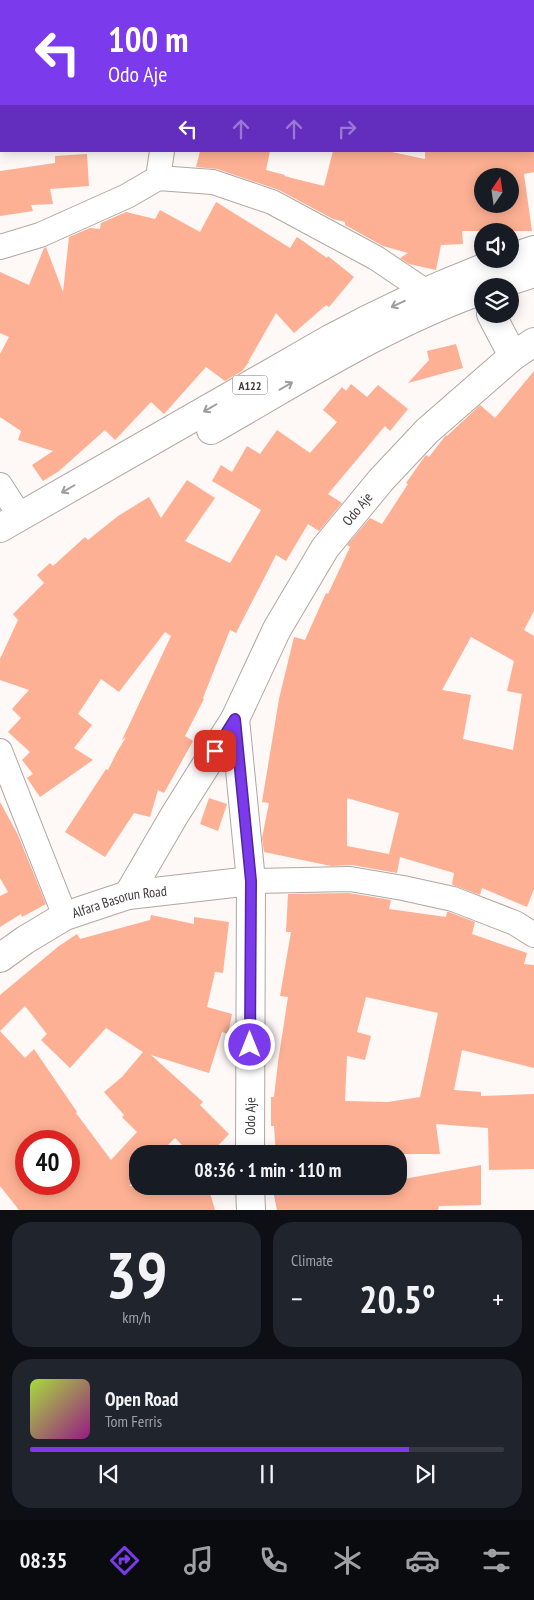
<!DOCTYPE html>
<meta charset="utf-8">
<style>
:root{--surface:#171b24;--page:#20242c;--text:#f1f3f6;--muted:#9ea1a6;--line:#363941;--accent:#7c3aed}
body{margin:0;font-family:"PT Sans Narrow",sans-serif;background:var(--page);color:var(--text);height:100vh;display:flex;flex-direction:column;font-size:19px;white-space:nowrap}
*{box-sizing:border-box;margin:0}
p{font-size:16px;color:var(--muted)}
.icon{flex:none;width:28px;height:28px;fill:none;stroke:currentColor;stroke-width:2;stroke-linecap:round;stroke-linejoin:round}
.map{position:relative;height:1210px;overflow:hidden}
.details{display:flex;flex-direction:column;gap:12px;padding:12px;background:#0d0f14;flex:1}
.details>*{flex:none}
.hud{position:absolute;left:0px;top:0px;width:535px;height:152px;box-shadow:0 2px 12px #0003;background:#7c3aed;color:#fff;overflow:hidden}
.needle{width:32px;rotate:13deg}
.tools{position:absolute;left:474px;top:168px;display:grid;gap:10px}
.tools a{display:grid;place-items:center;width:45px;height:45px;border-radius:50%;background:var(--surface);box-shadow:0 2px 12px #0003;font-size:25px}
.speed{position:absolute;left:15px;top:1130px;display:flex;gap:10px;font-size:25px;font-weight:700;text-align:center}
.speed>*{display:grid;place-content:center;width:65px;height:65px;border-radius:50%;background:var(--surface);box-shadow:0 2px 12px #0003;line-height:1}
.speed .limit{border:8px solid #d22;background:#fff;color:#111}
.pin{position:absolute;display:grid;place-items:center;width:42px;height:42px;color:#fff;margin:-21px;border-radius:10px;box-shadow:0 2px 8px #0006}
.me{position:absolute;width:55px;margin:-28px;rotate:0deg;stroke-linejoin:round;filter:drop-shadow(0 0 4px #0008)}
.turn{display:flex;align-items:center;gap:18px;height:105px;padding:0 25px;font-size:22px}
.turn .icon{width:65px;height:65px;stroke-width:2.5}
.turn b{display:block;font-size:35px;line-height:42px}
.lanes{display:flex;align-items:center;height:48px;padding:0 25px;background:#0003;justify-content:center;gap:25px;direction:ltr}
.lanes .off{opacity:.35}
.big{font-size:38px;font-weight:600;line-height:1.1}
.details .widget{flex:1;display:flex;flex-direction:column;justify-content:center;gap:8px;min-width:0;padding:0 18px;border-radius:20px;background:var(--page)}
.details .dial{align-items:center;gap:0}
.dial b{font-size:65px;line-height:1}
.song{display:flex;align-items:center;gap:15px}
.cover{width:60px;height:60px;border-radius:8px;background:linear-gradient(135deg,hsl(80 70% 55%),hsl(310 70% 35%))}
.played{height:5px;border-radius:2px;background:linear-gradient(90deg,var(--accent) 80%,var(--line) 80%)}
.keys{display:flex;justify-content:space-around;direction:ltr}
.heat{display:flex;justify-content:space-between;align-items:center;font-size:28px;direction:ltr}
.details .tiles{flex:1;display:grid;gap:12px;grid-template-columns:1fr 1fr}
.widget:last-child{grid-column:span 2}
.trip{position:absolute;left:129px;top:1145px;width:278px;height:50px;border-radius:20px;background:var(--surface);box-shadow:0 2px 12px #0003;font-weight:600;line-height:50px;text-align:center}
.dock{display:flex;height:80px;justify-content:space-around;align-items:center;background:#090b0e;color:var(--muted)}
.dock .icon{width:35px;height:35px}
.dock .current{color:var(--accent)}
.dock b{font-size:22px;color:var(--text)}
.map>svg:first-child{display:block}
.building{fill:#fdb093;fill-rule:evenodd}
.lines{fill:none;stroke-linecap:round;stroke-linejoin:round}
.minor-casing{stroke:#b0a7a4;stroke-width:26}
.tertiary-casing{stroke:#b0a7a4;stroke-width:30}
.trunk-casing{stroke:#b0a7a4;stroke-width:30}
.minor{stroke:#fff;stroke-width:24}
.tertiary{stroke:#fff;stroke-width:28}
.trunk{stroke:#fff;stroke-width:28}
.oneway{stroke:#9e9c9c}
.route-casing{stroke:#51269a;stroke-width:12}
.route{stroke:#7c3aed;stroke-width:9}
.labels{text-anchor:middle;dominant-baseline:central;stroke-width:4;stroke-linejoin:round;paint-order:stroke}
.shield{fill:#fff;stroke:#787574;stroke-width:1}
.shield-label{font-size:12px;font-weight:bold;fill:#3e3a39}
.street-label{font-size:14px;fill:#3e3a39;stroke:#fff}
</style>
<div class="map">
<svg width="534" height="1210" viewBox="0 0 534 1210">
<rect width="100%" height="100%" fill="#fef8f6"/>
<!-- building -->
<g class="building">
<path d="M 200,151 L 270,151 L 266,170 L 285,175 L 284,176 L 324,186 L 333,151 L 387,151 L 425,159 L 425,151 L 534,151 L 534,172 L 524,174 L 532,231 L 462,231 L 463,244 L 441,245 L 436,270 L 409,264 L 400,258 L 408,253 L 383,246 L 345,225 L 345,222 L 333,219 L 279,190 L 217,169 L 196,167 ZM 482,176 L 510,176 L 510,204 L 482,204 Z"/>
<path d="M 87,154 L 89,186 L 50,189 L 53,204 L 31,205 L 33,211 L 0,216 L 0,171 L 55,163 L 55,156 Z"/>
<path d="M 216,202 L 290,248 L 297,237 L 327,258 L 328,256 L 354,277 L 329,307 L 326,305 L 294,333 L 276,313 L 248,362 L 249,362 L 242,371 L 225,381 L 206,367 L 164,414 L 151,402 L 115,440 L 105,430 L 59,471 L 43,481 L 32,465 L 53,451 L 18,440 L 21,431 L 0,417 L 0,354 L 9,337 L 0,333 L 0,272 L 29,285 L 44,248 L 46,247 L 63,292 L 69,237 L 90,228 L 100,229 L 101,223 L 126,212 L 155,219 L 160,210 L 200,232 Z"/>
<path d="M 456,344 L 463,368 L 408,383 L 429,360 L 427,351 Z"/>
<path d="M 534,371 L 534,611 L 524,630 L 534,636 L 534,889 L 527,907 L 482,888 L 480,895 L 453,885 L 452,884 L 454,873 L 400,857 L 397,873 L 352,865 L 331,866 L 264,852 L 262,838 L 269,803 L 262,802 L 279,699 L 294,637 L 305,640 L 326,593 L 328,594 L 350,547 L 347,545 L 370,518 L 382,524 L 408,484 L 406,483 L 425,456 L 426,455 L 429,457 L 446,435 L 447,436 L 480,405 L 495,418 ZM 471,637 L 514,661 L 507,691 L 522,694 L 513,750 L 463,739 L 471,695 L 442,690 ZM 347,798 L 399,813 L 389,854 L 347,846 Z"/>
<path d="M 351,384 L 367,397 L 378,385 L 408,409 L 390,431 L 385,426 L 328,494 L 342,503 L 319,531 L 308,524 L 286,561 L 276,555 L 236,633 L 230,630 L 203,698 L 204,699 L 185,736 L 193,741 L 164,793 L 158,790 L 150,817 L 134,813 L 105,857 L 65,832 L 106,769 L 108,770 L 117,752 L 126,737 L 122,740 L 171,636 L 165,632 L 119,692 L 101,679 L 78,714 L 92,725 L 74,748 L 93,760 L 40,797 L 27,778 L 33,774 L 22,760 L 30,752 L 8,732 L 21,718 L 12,709 L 29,690 L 0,680 L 0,659 L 18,620 L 13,614 L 44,583 L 37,575 L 50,563 L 53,566 L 85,537 L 88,540 L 118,516 L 149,497 L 161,518 L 187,480 L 215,498 L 185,541 L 230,563 L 261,510 L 212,481 L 221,465 L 232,472 L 247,446 L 260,454 L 277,430 L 310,453 L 337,422 L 323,410 L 342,387 L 346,391 Z"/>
<path d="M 209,798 L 227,804 L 218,831 L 200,824 Z"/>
<path d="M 0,802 L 18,835 L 46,904 L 22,917 L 21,914 L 0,927 L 0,896 L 8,892 L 0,878 Z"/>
<path d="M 349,893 L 391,900 L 389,909 L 446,917 L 447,912 L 449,912 L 475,922 L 472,934 L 527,953 L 524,964 L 534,965 L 534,1068 L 462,1050 L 454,1090 L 481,1092 L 481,1096 L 534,1094 L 534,1169 L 489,1170 L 488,1128 L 436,1124 L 440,1154 L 276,1154 L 274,1126 L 271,1126 L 271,1097 L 274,1097 L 278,1062 L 288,997 L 280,996 L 291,932 L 286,932 L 288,894 ZM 366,997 L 438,1013 L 420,1097 L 388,1102 L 345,1101 L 347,1056 L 365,1060 L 371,1036 L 357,1032 Z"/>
<path d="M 151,915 L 194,924 L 194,917 L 229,922 L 223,973 L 215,972 L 207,1007 L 232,1014 L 228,1034 L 222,1032 L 209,1073 L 151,1055 L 203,1102 L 200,1105 L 229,1134 L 210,1154 L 191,1154 L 175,1138 L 159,1154 L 138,1154 L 138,1177 L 129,1186 L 208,1186 L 215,1210 L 19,1210 L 0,1186 L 0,995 L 59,946 L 77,934 L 80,939 L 150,920 ZM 25,1006 L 47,1034 L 41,1040 L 70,1068 L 106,1028 L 143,1052 L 122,1077 L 104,1092 L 124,1115 L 122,1117 L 137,1132 L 111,1160 L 76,1113 L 77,1112 L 34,1049 L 25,1058 L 0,1031 ZM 26,1141 L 69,1141 L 69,1184 L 26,1184 Z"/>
<path d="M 481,1165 L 481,1205 L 439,1206 L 438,1210 L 277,1210 L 272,1186 L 316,1186 L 317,1194 L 361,1186 L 398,1186 L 398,1180 Z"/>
</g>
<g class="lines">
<!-- minor casing -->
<g class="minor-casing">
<g id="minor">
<path d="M 158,178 L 162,151"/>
<path d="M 0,247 L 40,235 L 127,196 L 158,178 L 213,182 L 272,202 L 376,258 L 425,291 L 437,304"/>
<path d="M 0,485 L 20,516"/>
<path d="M 0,751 L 65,916"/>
<path d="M 251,881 L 350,879 L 403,888 L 453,899 L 515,923 L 534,935"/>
</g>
</g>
<!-- tertiary casing -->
<g class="tertiary-casing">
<g id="tertiary">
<path d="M 128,895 L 174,816 L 235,719"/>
<path id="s1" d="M 0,958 L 25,940 L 65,916 L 128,895 L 251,881"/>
<path id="s2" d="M 250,1154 L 251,881 L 235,719 L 277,629 L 325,548 L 381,480 L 427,431 L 513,356 L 534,342"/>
<path d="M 250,1186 L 251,1210"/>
</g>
</g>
<!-- trunk casing -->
<g class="trunk-casing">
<g id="trunk">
<path d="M 510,258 L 534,250"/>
<path d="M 494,286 L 534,273"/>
<path d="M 491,314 L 513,356"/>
<path d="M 211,430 C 299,380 386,324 482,290"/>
<path d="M 0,528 L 330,339 C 389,307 445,282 507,259"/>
</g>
</g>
<!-- minor -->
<use href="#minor" class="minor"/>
<!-- tertiary -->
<use href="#tertiary" class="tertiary"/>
<!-- trunk -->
<use href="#trunk" class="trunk"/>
</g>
<!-- one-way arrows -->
<defs><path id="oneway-shaft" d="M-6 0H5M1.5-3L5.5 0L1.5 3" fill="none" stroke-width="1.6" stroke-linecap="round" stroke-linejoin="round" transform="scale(1.25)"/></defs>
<g class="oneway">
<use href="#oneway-shaft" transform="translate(398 304) rotate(155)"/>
<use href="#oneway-shaft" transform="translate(286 386) rotate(-30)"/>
<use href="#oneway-shaft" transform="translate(210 408) rotate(150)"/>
<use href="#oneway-shaft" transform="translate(68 489) rotate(150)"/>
</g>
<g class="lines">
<!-- route casing -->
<g class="route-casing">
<path id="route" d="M 215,751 L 235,719 L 251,881 L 250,1045"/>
</g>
<!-- route -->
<use href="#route" class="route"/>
</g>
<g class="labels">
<!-- shield labels -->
<rect class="shield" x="232.5" y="375.5" width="35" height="19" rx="4"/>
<g class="shield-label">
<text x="250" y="385">A122</text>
</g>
<!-- street labels -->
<g class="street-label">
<text stroke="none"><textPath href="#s2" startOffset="680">Odo Aje</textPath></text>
<text stroke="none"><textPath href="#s1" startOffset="134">Alfara Basorun Road</textPath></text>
<text stroke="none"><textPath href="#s2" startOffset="38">Odo Aje</textPath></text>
</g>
</g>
</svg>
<div class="tools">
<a><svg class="needle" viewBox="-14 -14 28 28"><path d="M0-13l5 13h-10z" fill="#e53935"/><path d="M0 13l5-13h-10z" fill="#9ea1a6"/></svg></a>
<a><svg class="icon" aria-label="sound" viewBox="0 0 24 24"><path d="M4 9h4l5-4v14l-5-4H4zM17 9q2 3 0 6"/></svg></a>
<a><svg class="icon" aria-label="layers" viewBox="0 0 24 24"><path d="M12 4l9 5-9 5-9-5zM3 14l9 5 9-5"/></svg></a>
</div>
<div class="speed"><div class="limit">40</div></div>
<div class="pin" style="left:215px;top:751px;background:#d93025"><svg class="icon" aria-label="arrive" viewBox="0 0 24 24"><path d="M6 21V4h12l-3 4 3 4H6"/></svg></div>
<svg class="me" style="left:250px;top:1045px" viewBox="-20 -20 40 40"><circle r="17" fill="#7c3aed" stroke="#fff" stroke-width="3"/><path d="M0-11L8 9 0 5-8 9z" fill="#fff"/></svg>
<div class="trip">08:36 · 1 min · 110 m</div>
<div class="hud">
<div class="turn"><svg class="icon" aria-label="left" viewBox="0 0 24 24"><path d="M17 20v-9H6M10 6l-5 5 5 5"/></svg><div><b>100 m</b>Odo Aje</div></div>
<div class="lanes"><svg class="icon" aria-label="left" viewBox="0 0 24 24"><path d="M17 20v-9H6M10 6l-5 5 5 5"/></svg><svg class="icon off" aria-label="ahead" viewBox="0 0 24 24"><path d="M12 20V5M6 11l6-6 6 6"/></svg><svg class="icon off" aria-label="ahead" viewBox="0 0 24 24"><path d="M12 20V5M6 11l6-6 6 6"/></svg><svg class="icon off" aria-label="right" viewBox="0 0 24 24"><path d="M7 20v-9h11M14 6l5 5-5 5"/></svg></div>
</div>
</div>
<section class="details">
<div class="tiles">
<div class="widget dial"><b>39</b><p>km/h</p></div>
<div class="widget"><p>Climate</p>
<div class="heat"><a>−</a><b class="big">20.5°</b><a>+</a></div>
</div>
<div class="widget">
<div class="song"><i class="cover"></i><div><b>Open Road</b><p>Tom Ferris</p></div></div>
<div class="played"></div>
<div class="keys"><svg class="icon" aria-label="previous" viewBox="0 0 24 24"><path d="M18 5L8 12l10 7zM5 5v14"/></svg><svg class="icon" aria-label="pause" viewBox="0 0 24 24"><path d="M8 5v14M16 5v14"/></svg><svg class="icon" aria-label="next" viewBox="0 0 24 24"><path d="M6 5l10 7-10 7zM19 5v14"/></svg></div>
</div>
</div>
</section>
<nav class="dock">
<b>08:35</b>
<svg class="icon current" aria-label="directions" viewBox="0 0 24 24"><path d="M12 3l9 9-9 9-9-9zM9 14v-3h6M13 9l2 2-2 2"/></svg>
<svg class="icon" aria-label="music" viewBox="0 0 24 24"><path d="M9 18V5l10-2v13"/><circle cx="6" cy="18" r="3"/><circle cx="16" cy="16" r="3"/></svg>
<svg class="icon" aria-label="phone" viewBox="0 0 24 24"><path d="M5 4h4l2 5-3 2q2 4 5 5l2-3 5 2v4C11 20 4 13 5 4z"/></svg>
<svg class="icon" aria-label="climate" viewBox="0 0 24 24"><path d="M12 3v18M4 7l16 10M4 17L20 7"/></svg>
<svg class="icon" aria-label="car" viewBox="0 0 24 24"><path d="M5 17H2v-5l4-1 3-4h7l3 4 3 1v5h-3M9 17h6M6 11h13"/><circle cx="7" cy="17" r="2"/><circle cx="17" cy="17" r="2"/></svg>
<svg class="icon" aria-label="filters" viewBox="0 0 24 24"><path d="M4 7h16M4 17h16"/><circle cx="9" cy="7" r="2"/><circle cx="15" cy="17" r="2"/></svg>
</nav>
